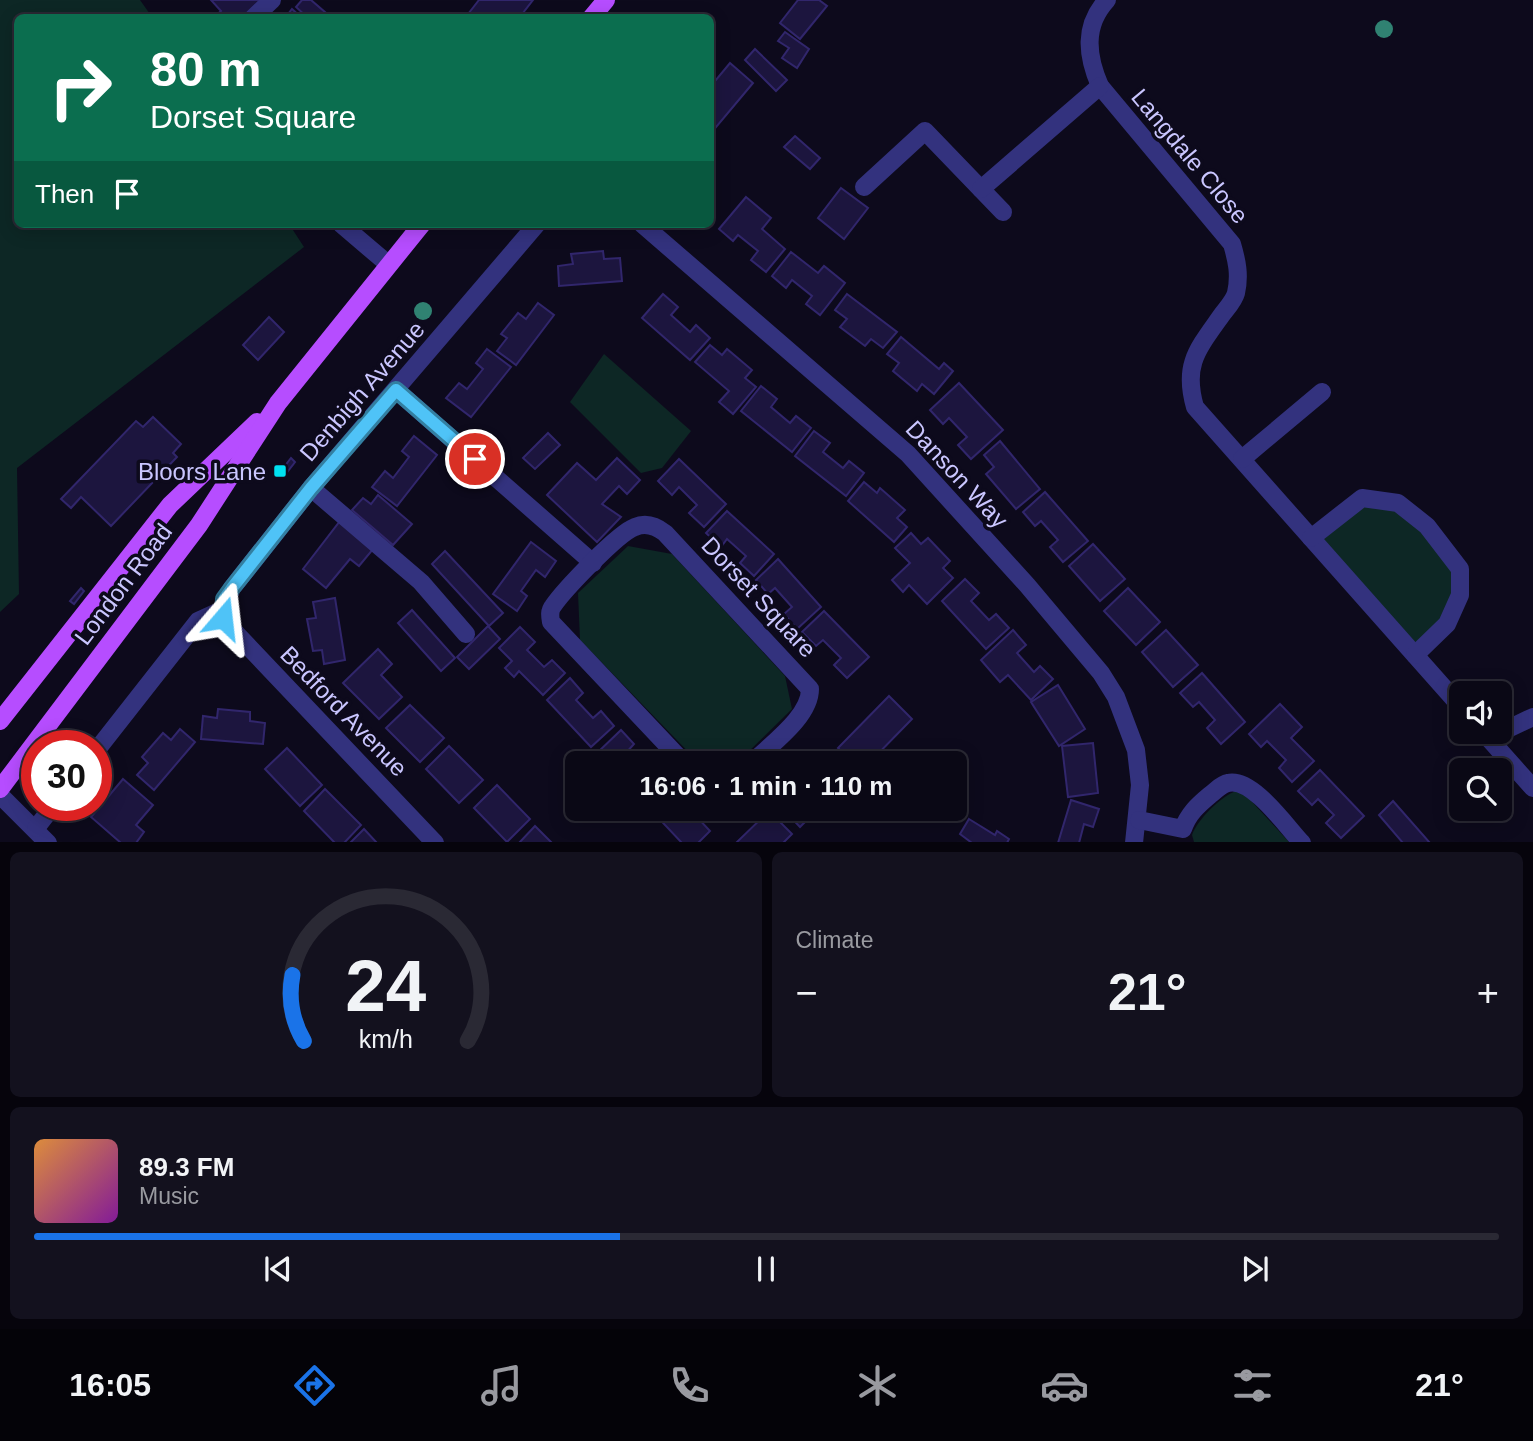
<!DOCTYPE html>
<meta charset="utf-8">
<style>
:root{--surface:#0a0815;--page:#13111e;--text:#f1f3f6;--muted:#999aa0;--line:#2a2934;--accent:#1a73e8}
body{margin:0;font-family:Arial,sans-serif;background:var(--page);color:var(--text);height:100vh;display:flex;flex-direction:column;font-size:26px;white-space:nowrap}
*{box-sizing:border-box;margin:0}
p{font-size:23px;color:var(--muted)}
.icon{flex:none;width:38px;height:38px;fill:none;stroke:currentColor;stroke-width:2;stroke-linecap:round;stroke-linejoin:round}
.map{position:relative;height:842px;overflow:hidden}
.sheet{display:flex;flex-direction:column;gap:10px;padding:10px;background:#06040c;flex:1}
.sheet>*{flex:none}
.top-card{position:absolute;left:14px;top:14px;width:700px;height:214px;border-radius:10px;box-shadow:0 4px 18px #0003,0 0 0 2px var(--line);background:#0b6e4f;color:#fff;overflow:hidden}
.fabs{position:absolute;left:1449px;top:681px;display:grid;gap:14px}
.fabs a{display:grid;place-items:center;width:63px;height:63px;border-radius:10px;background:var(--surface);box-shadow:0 4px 18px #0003,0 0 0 2px var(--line);font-size:35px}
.speed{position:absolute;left:21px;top:730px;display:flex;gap:14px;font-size:35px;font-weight:700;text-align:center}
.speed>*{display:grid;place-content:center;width:91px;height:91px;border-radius:50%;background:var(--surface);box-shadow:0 4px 18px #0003,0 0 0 2px var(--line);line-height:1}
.speed .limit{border:10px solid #d22;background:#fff;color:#111}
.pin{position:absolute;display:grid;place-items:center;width:60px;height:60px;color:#fff;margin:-30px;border:4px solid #fff;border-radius:50%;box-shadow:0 2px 7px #0007}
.me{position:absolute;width:77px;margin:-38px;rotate:17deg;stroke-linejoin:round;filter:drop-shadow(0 0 5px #0008)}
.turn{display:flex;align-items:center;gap:24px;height:147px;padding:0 21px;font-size:32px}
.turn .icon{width:91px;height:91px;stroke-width:2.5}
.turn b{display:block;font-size:49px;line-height:60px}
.then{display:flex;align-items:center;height:66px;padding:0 21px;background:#0003;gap:14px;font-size:26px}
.big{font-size:52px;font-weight:600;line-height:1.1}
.sheet .card{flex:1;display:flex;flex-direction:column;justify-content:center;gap:10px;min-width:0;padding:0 24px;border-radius:10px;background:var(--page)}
.sheet .dial{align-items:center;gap:0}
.dial svg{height:182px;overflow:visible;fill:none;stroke:var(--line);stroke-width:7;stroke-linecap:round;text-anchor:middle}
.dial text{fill:var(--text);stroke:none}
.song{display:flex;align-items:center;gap:21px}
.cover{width:84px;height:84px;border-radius:10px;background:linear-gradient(135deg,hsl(30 70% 55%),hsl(290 70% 35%))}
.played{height:7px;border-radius:4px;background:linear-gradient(90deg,var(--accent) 40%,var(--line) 40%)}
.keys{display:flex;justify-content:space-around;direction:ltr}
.heat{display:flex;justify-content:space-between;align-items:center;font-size:38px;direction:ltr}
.sheet .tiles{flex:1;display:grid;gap:10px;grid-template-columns:1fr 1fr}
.card:last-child{grid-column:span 2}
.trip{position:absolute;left:565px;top:751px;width:402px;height:70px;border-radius:10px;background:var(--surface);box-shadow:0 4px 18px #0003,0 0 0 2px var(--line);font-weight:600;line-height:70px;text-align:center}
.dock{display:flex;height:112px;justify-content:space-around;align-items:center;background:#040308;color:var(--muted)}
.dock .icon{width:49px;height:49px}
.dock .current{color:var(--accent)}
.dock b{font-size:32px;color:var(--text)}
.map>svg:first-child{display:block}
.green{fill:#0d2725}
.building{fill:#1c153e;stroke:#31266c;stroke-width:2}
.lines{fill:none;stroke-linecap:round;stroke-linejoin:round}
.minor{stroke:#33327e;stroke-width:18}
.major{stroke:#b64dff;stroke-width:18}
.tree{fill:#308272}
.route-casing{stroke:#337fa1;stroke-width:18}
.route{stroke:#4fc3f7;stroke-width:12}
.poi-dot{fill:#00e1f1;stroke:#0d0a1c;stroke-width:2.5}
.labels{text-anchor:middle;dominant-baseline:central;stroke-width:7;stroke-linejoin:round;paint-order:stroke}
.street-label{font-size:24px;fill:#cac6ff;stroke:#0d0a1c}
.poi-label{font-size:24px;fill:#cac6ff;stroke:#0d0a1c;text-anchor:end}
</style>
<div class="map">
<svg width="1533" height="843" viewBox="0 0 1533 843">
<rect width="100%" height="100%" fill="#0d0a1c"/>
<!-- green -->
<g class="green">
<path d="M 0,0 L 140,0 L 152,17 L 18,18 L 18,224 L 289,224 L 304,247 L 17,468 L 19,594 L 0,612 Z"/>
<path d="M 604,354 L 691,431 L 662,468 L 641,473 L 570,402 Z"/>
<path d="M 1362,498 L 1398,503 L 1460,569 L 1460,595 L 1415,655 L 1311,538 Z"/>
<path d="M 628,546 L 672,554 L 785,676 L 792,709 L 737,763 L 699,763 L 580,640 L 578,593 Z"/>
<path d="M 1236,791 L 1244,793 L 1289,842 L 1194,842 L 1192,835 C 1197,820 1221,796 1236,791 Z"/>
</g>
<!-- building -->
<g class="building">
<path d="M 211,0 L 261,0 L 242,18 L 213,18 L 221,11 Z"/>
<path d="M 302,0 L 311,0 L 326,13 L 322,18 L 308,18 L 296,7 Z"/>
<path d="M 479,0 L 533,0 L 519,18 L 465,18 Z"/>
<path d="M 798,0 L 819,0 L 827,6 L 800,39 L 780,23 Z"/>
<path d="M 292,9 L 302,18 L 285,18 Z"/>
<path d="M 785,32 L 809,49 L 797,68 L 782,58 L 789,48 L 778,41 Z"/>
<path d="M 755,49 L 787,80 L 776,91 L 745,60 Z"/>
<path d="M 730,63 L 753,83 L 712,132 L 710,87 Z"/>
<path d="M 795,136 L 820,158 L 810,169 L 784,147 Z"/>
<path d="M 841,188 L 868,208 L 844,239 L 818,218 Z"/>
<path d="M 746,197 L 771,218 L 762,229 L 785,249 L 766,272 L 751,260 L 758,251 L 738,235 L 733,241 L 719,229 Z"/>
<path d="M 603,251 L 604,259 L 620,258 L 622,281 L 559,286 L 558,266 L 573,264 L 571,254 Z"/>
<path d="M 791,252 L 818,273 L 824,266 L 845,283 L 820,315 L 806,304 L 812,296 L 792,280 L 786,288 L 772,276 Z"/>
<path d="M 663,294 L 678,307 L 671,315 L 690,332 L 696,325 L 710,338 L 690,360 L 642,318 Z"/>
<path d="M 847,294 L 897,332 L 883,348 L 871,339 L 865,346 L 840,327 L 847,319 L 835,310 Z"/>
<path d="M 538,303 L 554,315 L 516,365 L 497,351 L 507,338 L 501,334 L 518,313 L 526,319 Z"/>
<path d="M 269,317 L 284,332 L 258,360 L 243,345 Z"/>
<path d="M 901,337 L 939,369 L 944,363 L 953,371 L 934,394 L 922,384 L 917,391 L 893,371 L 899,363 L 887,354 Z"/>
<path d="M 710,345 L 722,355 L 727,349 L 752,370 L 745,378 L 756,387 L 733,414 L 719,402 L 729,391 L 695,362 Z"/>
<path d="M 487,349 L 511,367 L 471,417 L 446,398 L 459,383 L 467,389 L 483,369 L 476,363 Z"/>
<path d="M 959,383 L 1003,430 L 971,459 L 958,445 L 967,437 L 949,418 L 943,424 L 930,410 Z"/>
<path d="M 761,386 L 777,399 L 771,407 L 790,423 L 796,416 L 811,428 L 792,452 L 741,411 Z"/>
<path d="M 153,417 L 181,444 L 173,453 L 177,457 L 111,526 L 81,497 L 71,508 L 61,499 L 136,421 L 143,427 Z"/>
<path d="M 814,431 L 830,443 L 823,452 L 843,468 L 849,461 L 864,473 L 846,496 L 795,456 Z"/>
<path d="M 548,433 L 560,445 L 535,469 L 523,458 Z"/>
<path d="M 414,436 L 437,455 L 397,506 L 372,487 L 385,471 L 393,478 L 409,457 L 402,451 Z"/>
<path d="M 1000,441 L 1040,489 L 1016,509 L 986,474 L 994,467 L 984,455 Z"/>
<path d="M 291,458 L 295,462 L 285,475 L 281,471 Z"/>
<path d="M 617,458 L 640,480 L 627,494 L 619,486 L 602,504 L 621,517 L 597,542 L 547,495 L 577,463 L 596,480 Z"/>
<path d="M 679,459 L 726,504 L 704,527 L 689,513 L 697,505 L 679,487 L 672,495 L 658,481 Z"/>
<path d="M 864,482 L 877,493 L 880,488 L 905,510 L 897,518 L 907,527 L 894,542 L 848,501 Z"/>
<path d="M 1045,492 L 1088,541 L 1063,562 L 1050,547 L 1058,540 L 1041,521 L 1035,526 L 1023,512 Z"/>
<path d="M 378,495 L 412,524 L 393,545 L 352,510 L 363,498 L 371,504 Z"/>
<path d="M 727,511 L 774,554 L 754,576 L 740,563 L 746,556 L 727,539 L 721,547 L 706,533 Z"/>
<path d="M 340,521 L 374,548 L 359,566 L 350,559 L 326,588 L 303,569 Z"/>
<path d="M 911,533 L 921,544 L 928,538 L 950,561 L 943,568 L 953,578 L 927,604 L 909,585 L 903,592 L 892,580 L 910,563 L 895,548 Z"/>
<path d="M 531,542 L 556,561 L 545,577 L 536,570 L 521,591 L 527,596 L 517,611 L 493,594 Z"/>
<path d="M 1093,544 L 1125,579 L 1100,601 L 1069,566 Z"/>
<path d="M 445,551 L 503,613 L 489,626 L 432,564 Z"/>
<path d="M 778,559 L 821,607 L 797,629 L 784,614 L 792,607 L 775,588 L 768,594 L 756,580 Z"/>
<path d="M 965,579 L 979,593 L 971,601 L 989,620 L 996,614 L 1009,628 L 986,649 L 942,601 Z"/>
<path d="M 81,588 L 84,591 L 74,604 L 70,601 Z"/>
<path d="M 1128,588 L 1160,622 L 1136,645 L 1104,611 Z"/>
<path d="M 335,598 L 345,660 L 324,664 L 322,650 L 313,651 L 307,619 L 316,618 L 313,602 Z"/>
<path d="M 412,610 L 455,658 L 441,671 L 398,623 Z"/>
<path d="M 824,611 L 869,657 L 847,678 L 834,665 L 841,658 L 823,640 L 816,646 L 802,632 Z"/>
<path d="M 488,626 L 500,639 L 469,669 L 457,657 Z"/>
<path d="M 520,627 L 535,642 L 527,650 L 544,667 L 552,660 L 565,673 L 543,695 L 519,671 L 514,677 L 505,668 L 512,661 L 499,648 Z"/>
<path d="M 1013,630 L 1026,645 L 1017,653 L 1034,672 L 1040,666 L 1053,679 L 1031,700 L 1008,675 L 1000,682 L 981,660 Z"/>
<path d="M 1166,630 L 1198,665 L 1173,687 L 1142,652 Z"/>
<path d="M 378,649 L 392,664 L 381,675 L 402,697 L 379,719 L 343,683 Z"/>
<path d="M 1202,673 L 1245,722 L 1221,744 L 1207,728 L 1215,720 L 1199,702 L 1193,707 L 1180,693 Z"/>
<path d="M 570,678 L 583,693 L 576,700 L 593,718 L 601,711 L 614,726 L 591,747 L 547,700 Z"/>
<path d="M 1058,685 L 1085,729 L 1059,746 L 1031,702 Z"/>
<path d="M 889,696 L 912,719 L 869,763 L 853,763 L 838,748 Z"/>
<path d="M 1280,704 L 1302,727 L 1291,738 L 1314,761 L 1292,782 L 1279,768 L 1286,760 L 1267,741 L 1261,747 L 1249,734 Z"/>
<path d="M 410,705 L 444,738 L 420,762 L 386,728 Z"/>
<path d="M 218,709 L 250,712 L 250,721 L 265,723 L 263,744 L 201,739 L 203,716 L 217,718 Z"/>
<path d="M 180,729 L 195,742 L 154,790 L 137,775 L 148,763 L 142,757 L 163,733 L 171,740 Z"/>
<path d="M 621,730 L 634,744 L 625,754 L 634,763 L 607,763 L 597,753 Z"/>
<path d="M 1093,743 L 1098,793 L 1068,797 L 1062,746 Z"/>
<path d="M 449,746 L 483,780 L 459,803 L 426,769 Z"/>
<path d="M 287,748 L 322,785 L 300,806 L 265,769 Z"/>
<path d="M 830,754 L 839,763 L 820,763 Z"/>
<path d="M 1320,770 L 1364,816 L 1341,838 L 1326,823 L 1334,815 L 1318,799 L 1312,805 L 1298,791 Z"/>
<path d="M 123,779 L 153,805 L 136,825 L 144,832 L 136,843 L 121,843 L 91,817 Z"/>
<path d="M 497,785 L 530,819 L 507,842 L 474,808 Z"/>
<path d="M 325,789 L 361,825 L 344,843 L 335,843 L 304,811 Z"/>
<path d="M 1071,800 L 1099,809 L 1093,827 L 1084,824 L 1079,843 L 1058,843 Z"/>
<path d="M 1393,801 L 1430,843 L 1403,843 L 1379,815 Z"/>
<path d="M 649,808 L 678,808 L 691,822 L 697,817 L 710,831 L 698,843 L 682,843 Z"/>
<path d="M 782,808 L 819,808 L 800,827 Z"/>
<path d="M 769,811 L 792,834 L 783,843 L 736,843 Z"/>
<path d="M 969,819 L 995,835 L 997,831 L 1009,839 L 1007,843 L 972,843 L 960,834 Z"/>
<path d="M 535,826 L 552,843 L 519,843 Z"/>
<path d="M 364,829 L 377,843 L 350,843 Z"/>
</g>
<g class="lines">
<!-- minor -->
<g class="minor">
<path d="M 1107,0 C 1083,26 1087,56 1100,86 L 1232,244 C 1237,261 1240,275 1236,293 C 1234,301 1226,309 1221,316 C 1197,350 1183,365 1195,407 L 1461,707"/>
<path d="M 253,18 L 272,0"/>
<path d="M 864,187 L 925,131 L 1003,212"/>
<path d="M 981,189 L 1100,86"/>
<path d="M 341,224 L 388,264"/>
<path d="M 642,224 L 908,454 L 1027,585 L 1101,673 L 1116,697 L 1136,750 L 1140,785 L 1134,843"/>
<path d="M 396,390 L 593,563"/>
<path d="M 1242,459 L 1322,392"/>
<path d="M 311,488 L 421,582 L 466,634"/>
<path d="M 1311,538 L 1362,498 L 1398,503 L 1427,526 L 1460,569 L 1460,595 L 1447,624 L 1415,655"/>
<path d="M 222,610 L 232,588 L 311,488 L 537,224"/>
<path d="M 222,610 L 229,626 L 435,843"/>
<path d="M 1483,732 L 1533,788"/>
<path d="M 1489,738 L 1533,717"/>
<path d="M 96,751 L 198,621 L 222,610"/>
<path d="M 684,763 L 551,622 C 550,616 549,611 553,606 C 564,590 618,533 635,527 C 646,522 656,526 665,533 L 810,689 C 810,717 771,744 752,763"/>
<path d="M 0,795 L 48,843"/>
<path d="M 1139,820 L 1183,829 C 1188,814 1198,805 1210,795 C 1216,791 1221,784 1228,783 C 1252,777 1286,826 1302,843"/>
<path d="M 36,828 L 54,805"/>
</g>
<!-- major -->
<g class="major">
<path d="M 591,18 L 606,0"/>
<path d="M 0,721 L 170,505 L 257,422"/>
<path d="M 0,789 L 199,525 L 278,403 L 422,224"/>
</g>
</g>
<!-- trees -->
<g class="tree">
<circle cx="1384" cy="29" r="9"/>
<circle cx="423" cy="311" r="9"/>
</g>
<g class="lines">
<!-- route casing -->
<g class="route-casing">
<path id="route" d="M 223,618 L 224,599 L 232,588 L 311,488 L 396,390 L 475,459"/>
</g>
<!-- route -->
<use href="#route" class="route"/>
</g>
<!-- markers -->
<rect class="poi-dot" x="273" y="464" width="14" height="14" rx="3.5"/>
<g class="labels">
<!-- street labels -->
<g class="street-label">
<text transform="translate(1190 156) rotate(50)">Langdale Close</text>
<text transform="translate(362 391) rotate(-49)">Denbigh Avenue</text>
<text transform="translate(957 474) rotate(47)">Danson Way</text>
<text transform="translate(123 584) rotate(-53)">London Road</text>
<text transform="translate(759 597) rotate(47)">Dorset Square</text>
<text transform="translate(344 711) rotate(46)">Bedford Avenue</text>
</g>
<!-- poi labels -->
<g class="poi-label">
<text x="266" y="471">Bloors Lane</text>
</g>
</g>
</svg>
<div class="fabs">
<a><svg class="icon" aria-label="sound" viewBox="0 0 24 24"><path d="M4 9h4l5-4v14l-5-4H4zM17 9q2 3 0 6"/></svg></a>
<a><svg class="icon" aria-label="search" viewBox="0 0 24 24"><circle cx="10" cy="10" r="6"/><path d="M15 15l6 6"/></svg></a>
</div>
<div class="speed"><div class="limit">30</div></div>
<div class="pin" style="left:475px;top:459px;background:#d93025"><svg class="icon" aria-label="arrive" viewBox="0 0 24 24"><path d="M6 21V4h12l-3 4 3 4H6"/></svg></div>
<svg class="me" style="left:223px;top:618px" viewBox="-20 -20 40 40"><path d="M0-17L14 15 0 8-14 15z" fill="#4fc3f7" stroke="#fff" stroke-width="4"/></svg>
<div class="trip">16:06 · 1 min · 110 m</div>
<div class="top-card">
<div class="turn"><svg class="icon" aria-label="right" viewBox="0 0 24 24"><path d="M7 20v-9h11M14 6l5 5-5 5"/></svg><div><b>80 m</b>Dorset Square</div></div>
<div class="then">Then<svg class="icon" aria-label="arrive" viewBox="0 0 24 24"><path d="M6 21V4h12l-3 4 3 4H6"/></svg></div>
</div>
</div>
<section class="sheet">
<div class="tiles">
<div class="card dial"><svg viewBox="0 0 100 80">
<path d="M14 69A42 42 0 1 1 86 69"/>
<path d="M14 69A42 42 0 0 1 9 40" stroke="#1a73e8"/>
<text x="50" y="56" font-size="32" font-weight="700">24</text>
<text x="50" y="72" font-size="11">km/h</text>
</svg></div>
<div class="card"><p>Climate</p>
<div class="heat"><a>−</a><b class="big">21°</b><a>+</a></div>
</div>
<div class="card">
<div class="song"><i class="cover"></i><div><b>89.3 FM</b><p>Music</p></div></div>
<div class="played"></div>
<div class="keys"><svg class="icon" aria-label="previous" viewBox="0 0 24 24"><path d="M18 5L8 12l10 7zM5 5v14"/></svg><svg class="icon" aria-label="pause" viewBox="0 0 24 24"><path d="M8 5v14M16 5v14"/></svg><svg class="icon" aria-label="next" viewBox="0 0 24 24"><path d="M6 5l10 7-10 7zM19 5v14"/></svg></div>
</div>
</div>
</section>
<nav class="dock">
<b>16:05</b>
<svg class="icon current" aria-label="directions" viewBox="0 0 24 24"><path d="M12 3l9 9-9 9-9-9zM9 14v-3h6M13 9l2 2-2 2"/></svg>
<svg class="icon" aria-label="music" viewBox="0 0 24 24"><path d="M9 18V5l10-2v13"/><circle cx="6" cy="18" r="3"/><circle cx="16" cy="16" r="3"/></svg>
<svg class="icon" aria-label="phone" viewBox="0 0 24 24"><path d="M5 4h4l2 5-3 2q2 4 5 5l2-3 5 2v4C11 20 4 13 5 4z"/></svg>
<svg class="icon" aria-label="climate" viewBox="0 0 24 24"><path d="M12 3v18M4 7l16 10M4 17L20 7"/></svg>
<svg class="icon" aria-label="car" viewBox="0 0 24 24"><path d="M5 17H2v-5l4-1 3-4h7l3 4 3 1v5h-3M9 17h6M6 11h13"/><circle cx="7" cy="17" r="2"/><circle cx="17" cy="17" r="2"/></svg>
<svg class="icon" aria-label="filters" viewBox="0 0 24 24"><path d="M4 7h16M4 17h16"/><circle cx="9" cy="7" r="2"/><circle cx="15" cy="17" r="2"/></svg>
<b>21°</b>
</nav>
